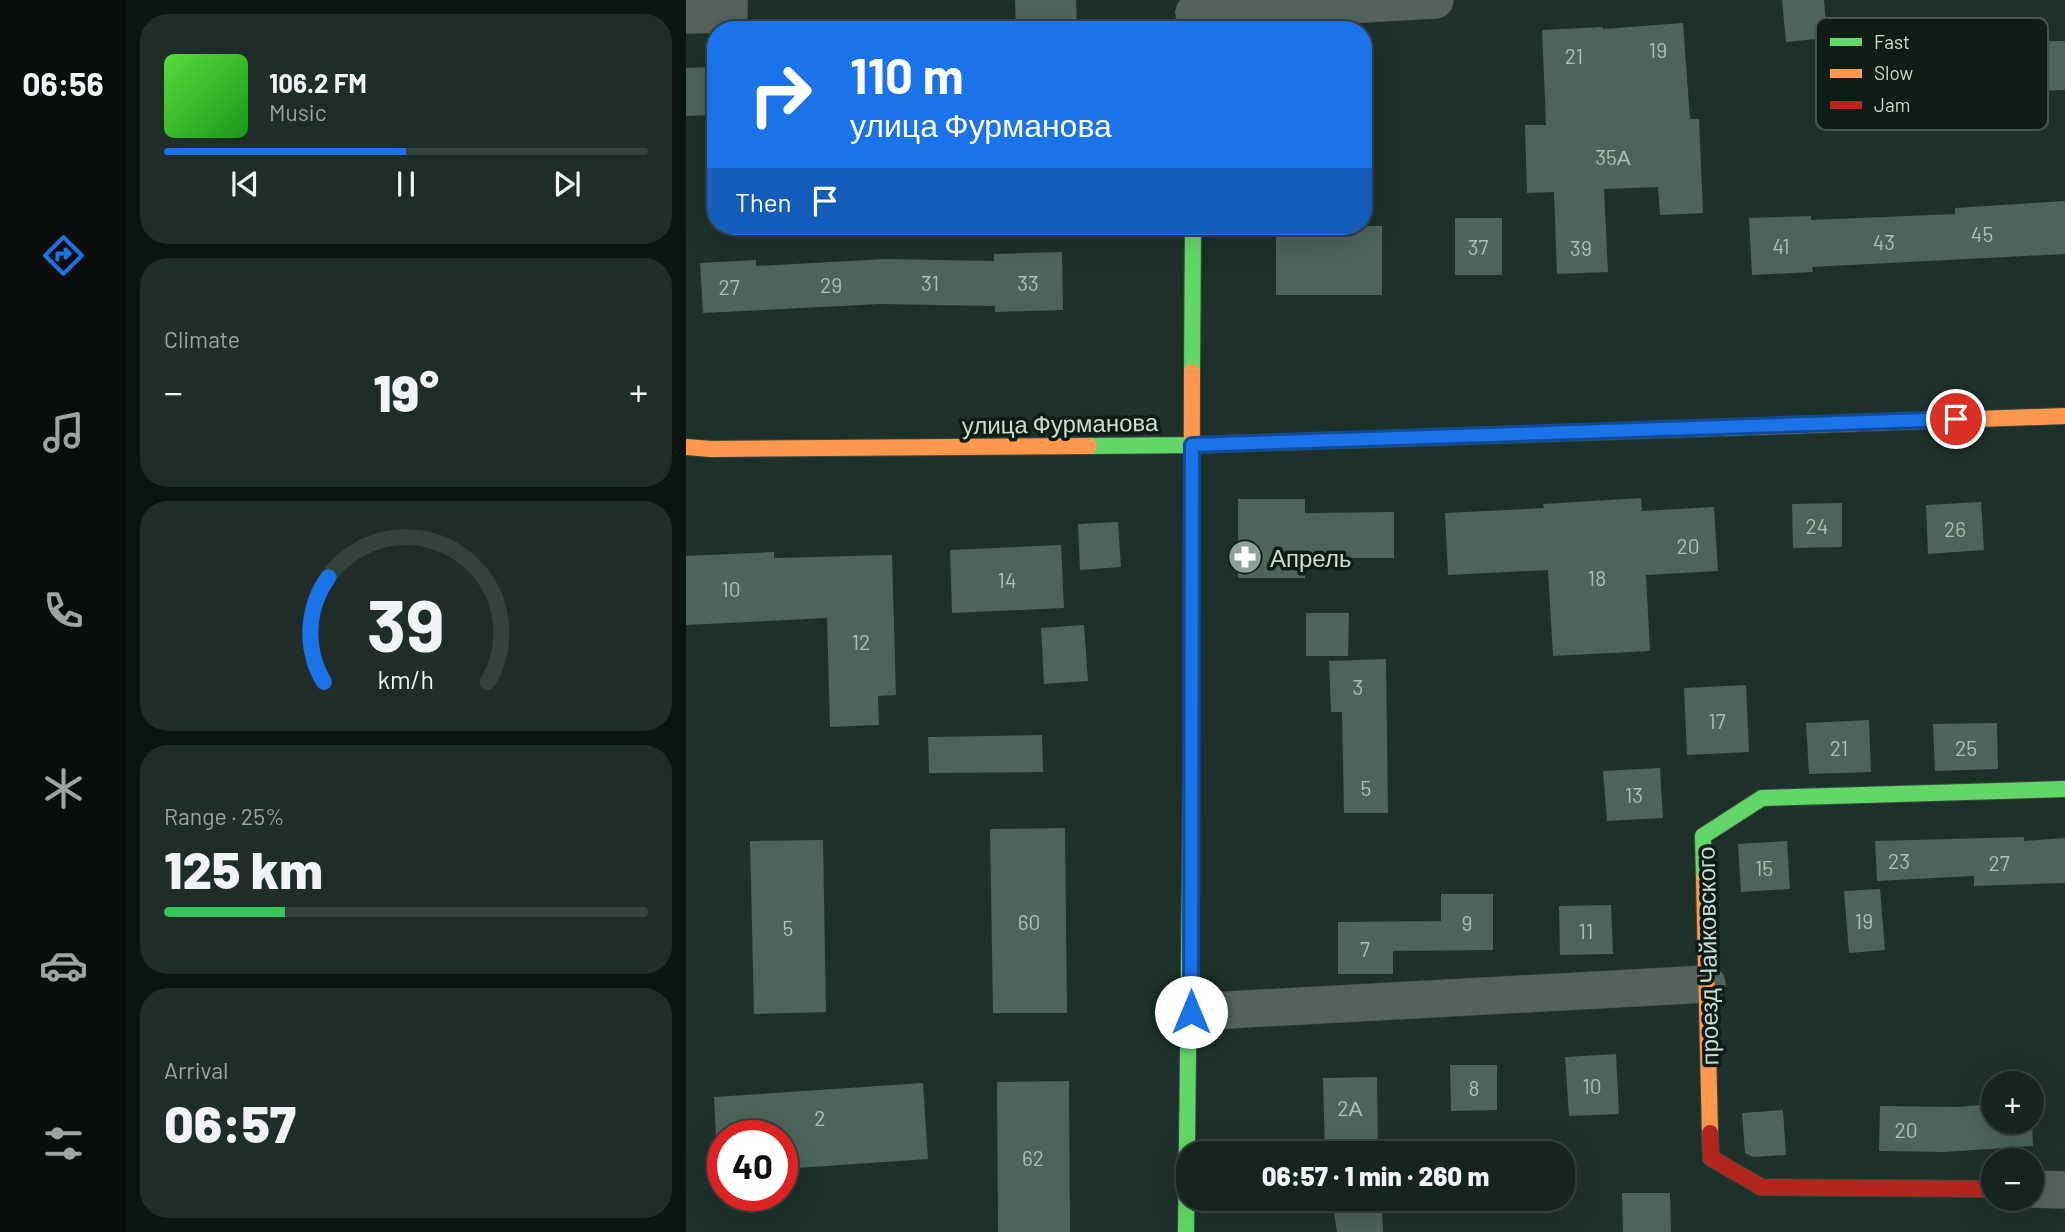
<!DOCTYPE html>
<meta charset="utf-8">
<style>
:root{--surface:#16241f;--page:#1f2c28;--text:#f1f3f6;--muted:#9ea4a4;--line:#35413d;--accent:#1a73e8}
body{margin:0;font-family:Barlow,sans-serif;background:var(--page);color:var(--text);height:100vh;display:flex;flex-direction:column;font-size:26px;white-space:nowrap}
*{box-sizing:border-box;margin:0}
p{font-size:23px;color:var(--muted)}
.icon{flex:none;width:38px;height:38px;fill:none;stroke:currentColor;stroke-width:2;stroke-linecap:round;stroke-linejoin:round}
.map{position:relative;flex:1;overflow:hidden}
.sheet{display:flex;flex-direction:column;gap:14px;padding:14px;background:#0c1411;width:560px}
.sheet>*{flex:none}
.guide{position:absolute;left:21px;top:21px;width:665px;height:214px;border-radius:28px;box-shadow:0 7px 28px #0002,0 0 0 2px var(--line);background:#1a73e8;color:#fff;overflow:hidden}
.tools{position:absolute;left:1295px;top:1071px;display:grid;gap:14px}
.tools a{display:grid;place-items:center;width:63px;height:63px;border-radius:50%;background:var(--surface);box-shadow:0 7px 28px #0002,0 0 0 2px var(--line);font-size:35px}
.speed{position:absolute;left:21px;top:1120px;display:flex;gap:14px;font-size:35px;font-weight:700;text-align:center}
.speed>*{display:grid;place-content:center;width:91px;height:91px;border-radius:50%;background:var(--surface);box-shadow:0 7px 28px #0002,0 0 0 2px var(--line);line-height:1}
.speed .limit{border:10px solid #d22;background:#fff;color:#111}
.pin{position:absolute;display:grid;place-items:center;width:60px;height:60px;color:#fff;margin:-30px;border:4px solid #fff;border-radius:50%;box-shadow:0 2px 7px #0007}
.me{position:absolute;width:77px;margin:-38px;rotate:0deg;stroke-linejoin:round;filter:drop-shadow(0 0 5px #0008)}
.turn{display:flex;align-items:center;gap:24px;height:147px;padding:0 28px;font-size:32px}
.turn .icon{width:91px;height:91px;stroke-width:2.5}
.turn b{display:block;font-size:49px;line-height:60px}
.then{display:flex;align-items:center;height:66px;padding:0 28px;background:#0003;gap:14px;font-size:26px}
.big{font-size:52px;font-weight:800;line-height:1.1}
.sheet .widget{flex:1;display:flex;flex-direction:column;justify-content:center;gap:10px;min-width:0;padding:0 24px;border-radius:28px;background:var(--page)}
.sheet .dial{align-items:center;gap:0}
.dial svg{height:182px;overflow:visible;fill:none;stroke:var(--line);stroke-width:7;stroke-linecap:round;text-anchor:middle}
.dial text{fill:var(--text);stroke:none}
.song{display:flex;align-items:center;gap:21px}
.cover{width:84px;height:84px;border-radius:10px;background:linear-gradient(135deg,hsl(110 70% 55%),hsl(120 70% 35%))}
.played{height:7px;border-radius:4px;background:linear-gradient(90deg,var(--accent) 50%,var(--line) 50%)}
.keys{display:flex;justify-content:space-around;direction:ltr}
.heat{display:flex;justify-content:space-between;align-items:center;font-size:38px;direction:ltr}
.charge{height:10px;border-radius:5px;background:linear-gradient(90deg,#34c759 25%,var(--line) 0)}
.trip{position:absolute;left:490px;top:1141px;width:399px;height:70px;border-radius:28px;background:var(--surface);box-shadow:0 7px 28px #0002,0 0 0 2px var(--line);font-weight:800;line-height:70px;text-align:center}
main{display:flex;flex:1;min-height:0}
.dock{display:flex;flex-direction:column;width:126px;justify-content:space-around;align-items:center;background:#090e0c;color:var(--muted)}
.dock .icon{width:49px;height:49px}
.dock .on{color:var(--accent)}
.dock b{font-size:32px;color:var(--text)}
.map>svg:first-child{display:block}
.building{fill:#4c645a}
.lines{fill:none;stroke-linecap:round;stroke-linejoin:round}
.street-casing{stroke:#3b4b44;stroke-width:38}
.fast-casing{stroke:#3b4b44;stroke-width:18}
.slow-casing{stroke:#3b4b44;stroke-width:18}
.jam-casing{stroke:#3b4b44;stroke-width:18}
.street{stroke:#54625c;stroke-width:37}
.fast{stroke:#63d668;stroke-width:16}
.slow{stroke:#ff974d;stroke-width:16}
.jam{stroke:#b3261e;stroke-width:16}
.route-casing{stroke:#114b97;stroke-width:18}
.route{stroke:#1a73e8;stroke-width:12}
.labels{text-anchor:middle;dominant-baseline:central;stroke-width:7;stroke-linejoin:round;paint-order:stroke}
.number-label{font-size:21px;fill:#abc0b6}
.street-label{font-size:24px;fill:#cbded4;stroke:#0d1c15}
.poi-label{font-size:24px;fill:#cbded4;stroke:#0d1c15;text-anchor:start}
.key{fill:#0d1c15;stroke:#46564e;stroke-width:2}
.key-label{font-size:19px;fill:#cbded4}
</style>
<main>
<nav class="dock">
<b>06:56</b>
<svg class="icon on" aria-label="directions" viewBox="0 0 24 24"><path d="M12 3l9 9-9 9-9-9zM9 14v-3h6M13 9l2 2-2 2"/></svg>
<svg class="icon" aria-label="music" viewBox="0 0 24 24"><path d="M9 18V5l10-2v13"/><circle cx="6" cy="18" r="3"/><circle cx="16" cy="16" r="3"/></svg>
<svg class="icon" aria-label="phone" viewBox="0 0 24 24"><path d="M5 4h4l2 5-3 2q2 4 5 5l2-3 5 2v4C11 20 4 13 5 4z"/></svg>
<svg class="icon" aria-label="climate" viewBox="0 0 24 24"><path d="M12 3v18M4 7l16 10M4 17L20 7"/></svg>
<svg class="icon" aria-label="car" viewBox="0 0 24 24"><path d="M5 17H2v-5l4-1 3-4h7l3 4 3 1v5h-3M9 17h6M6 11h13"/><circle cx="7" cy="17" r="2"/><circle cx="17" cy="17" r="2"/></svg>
<svg class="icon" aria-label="filters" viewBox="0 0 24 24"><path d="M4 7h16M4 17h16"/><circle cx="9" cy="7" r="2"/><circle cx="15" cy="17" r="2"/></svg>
</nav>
<section class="sheet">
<div class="widget">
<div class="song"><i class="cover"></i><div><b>106.2 FM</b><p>Music</p></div></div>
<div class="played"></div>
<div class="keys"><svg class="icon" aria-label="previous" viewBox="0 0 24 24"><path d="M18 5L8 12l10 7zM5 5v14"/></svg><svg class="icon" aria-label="pause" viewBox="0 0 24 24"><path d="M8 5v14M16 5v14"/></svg><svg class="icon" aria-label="next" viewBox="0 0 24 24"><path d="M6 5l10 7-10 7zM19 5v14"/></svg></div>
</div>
<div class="widget"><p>Climate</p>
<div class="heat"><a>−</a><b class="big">19°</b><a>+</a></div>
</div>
<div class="widget dial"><svg viewBox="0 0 100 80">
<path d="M14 69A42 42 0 1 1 86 69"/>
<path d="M14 69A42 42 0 0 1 16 23" stroke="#1a73e8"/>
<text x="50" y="56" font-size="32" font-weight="700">39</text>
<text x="50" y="72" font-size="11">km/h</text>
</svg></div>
<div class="widget"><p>Range · 25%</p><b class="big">125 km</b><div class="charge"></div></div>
<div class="widget"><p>Arrival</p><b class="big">06:57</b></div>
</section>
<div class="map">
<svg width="1379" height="1232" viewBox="0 0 1379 1232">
<rect width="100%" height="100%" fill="#1d3029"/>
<!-- building -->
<g class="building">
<path d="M 329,0 L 390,0 L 391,30 L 330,30 Z"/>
<path d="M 1096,0 L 1138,0 L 1141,38 L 1100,42 Z"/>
<path d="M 997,23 L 1004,119 L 1013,119 L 1017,213 L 974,215 L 972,187 L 918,189 L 922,272 L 871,274 L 868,192 L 841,193 L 839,125 L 860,125 L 856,30 L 917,27 L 917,29 Z"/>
<path d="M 1345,41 L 1379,41 L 1379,90 L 1345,91 Z"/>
<path d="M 27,67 L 28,115 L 0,116 L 0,68 Z"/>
<path d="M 1379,201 L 1379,254 L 1126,267 L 1127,272 L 1066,275 L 1063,218 L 1125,216 L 1125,220 L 1269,214 L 1269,208 Z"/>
<rect x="769" y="218" width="47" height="57"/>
<rect x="590" y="226" width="106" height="69"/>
<path d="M 376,252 L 377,310 L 309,312 L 309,306 L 194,304 L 17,313 L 14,263 L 70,260 L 70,266 L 200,259 L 308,261 L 308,254 Z"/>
<path d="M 955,498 L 956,511 L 1028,507 L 1032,571 L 960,575 L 964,651 L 867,656 L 862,570 L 762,575 L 759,513 L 858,508 L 857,504 Z"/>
<path d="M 552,499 L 619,499 L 619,513 L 708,512 L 708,558 L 619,558 L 619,578 L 552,578 Z"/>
<path d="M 1295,502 L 1298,550 L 1242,554 L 1240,505 Z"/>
<path d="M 1156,503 L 1156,547 L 1107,548 L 1106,504 Z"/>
<path d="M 432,522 L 435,567 L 394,570 L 392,524 Z"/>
<path d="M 375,545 L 378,608 L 266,613 L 264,550 Z"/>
<path d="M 88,552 L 88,558 L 206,555 L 210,695 L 192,696 L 193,725 L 144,727 L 141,618 L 0,625 L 0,556 Z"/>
<path d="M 620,613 L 663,613 L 662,656 L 620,656 Z"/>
<path d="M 398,625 L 402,681 L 358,684 L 355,628 Z"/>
<path d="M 700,659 L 702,813 L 658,813 L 656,712 L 645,712 L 643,661 Z"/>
<path d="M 1060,685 L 1063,752 L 1001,755 L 998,688 Z"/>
<path d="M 1183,720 L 1185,772 L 1123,774 L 1120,723 Z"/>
<path d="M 1311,723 L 1312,769 L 1249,771 L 1247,724 Z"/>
<path d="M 356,735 L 357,772 L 243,773 L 242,737 Z"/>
<path d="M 974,768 L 977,818 L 921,821 L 917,771 Z"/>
<path d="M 379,828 L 381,1013 L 307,1013 L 304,829 Z"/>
<path d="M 1338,837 L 1338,841 L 1379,838 L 1379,883 L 1288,886 L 1288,876 L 1191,881 L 1189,841 Z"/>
<path d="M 137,840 L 140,1012 L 68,1014 L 64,841 Z"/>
<path d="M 1101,841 L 1104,889 L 1055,892 L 1052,844 Z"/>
<path d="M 1194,889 L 1199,950 L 1163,953 L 1158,891 Z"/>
<path d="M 755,894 L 807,894 L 807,950 L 707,951 L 707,974 L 652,974 L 652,922 L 755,921 Z"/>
<path d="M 925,905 L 927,954 L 874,955 L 873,906 Z"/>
<path d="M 930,1054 L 933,1114 L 883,1116 L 879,1057 Z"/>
<path d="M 764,1065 L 811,1065 L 811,1110 L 765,1111 Z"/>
<path d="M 691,1077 L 692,1153 L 711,1151 L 711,1153 L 639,1153 L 637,1078 Z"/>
<path d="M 383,1081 L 384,1232 L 312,1232 L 311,1082 Z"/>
<path d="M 237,1083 L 242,1159 L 96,1169 L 96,1136 L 30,1136 L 28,1097 Z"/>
<path d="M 1307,1104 L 1307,1122 L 1346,1121 L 1347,1146 L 1258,1152 L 1193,1151 L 1194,1106 L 1271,1107 Z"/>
<path d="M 1097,1110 L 1100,1155 L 1067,1157 L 1059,1153 L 1056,1113 Z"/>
<path d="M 936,1193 L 984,1193 L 985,1232 L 937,1232 Z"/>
<path d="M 646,1199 L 714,1199 L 715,1209 L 696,1211 L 697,1232 L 651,1232 Z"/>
</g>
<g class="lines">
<!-- street casing -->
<g class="street-casing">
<g id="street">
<path d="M 508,13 L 749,0"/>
<path d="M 0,15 L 43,14 L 43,0"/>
<path d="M 504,1012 L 1021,984"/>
<path d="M 1346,1189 L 1379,1190"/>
</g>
</g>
<!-- fast casing -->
<g class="fast-casing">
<g id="fast">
<path d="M 506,372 L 507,226"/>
<path d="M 403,446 L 506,445 L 1062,427"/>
<path d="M 1018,879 L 1017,836 L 1076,798 L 1379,789"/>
<path d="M 500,1232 L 505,788"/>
</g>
</g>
<!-- slow casing -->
<g class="slow-casing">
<g id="slow">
<path d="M 1062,427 L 1379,416"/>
<path d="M 0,447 L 25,449 L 403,446"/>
<path d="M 505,788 L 506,372"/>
<path d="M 1018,879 L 1024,1133"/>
</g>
</g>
<!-- jam casing -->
<g class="jam-casing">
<path id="jam" d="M 1024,1133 L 1025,1158 L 1075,1187 L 1307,1189"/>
</g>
<!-- street -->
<use href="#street" class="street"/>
<!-- fast -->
<use href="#fast" class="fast"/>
<!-- slow -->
<use href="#slow" class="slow"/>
<!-- jam -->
<use href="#jam" class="jam"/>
</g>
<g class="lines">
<!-- route casing -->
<g class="route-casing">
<path id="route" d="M 505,1012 L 506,445 L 1270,419"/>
</g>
<!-- route -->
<use href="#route" class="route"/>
</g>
<!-- icons -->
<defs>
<g id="pharmacy-disc" transform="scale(1.75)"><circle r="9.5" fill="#8ea198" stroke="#0d1c15"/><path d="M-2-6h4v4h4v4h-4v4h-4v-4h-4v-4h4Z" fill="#fff"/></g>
</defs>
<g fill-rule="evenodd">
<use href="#pharmacy-disc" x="559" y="557"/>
</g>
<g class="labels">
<!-- number labels -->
<g class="number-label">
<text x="972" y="49">19</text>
<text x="888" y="55">21</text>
<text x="927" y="156">35А</text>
<text x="1296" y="233">45</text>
<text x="1198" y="241">43</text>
<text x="1095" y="245">41</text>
<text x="792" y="246">37</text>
<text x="895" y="247">39</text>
<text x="244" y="282">31</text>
<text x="342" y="282">33</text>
<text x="145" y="284">29</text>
<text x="43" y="286">27</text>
<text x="1131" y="525">24</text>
<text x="1269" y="528">26</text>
<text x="1002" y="545">20</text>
<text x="911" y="577">18</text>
<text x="321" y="579">14</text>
<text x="45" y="588">10</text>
<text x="175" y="641">12</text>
<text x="672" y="686">3</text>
<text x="1031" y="720">17</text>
<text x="1153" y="747">21</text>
<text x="1280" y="747">25</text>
<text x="680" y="787">5</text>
<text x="948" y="794">13</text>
<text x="1213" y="860">23</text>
<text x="1313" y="862">27</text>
<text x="1078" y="867">15</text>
<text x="1178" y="920">19</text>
<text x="343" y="921">60</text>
<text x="781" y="922">9</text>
<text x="102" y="927">5</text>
<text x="900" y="930">11</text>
<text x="679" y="948">7</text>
<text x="906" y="1085">10</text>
<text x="788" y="1087">8</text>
<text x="664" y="1107">2А</text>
<text x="134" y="1117">2</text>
<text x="1220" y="1129">20</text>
<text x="347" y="1157">62</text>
</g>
<!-- street labels -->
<g class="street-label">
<text transform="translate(374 423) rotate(-1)">улица Фурманова</text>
<text transform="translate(1021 956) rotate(-91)">проезд Чайковского</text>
</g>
<!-- poi labels -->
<g class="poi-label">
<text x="584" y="557">Апрель</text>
</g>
</g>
<!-- legend -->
<rect x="1130" y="18" width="232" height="112" rx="10" class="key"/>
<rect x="1144" y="38" width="32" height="8" fill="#63d668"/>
<rect x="1144" y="69" width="32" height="9" fill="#ff974d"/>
<rect x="1144" y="101" width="32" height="8" fill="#b3261e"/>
<g class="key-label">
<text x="1188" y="49">Fast</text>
<text x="1188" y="80">Slow</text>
<text x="1188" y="112">Jam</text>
</g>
</svg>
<div class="tools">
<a>+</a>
<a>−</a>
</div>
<div class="speed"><div class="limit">40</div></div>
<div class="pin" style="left:1270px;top:419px;background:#d93025"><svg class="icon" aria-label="arrive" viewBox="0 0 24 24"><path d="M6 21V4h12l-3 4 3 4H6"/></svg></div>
<svg class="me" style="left:505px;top:1012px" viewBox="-20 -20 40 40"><circle r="19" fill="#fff"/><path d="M0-13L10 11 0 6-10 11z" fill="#1a73e8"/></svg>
<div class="trip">06:57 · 1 min · 260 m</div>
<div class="guide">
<div class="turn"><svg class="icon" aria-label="right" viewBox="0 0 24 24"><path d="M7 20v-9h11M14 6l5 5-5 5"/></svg><div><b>110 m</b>улица Фурманова</div></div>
<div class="then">Then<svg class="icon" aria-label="arrive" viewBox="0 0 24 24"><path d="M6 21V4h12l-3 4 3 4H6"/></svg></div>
</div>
</div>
</main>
